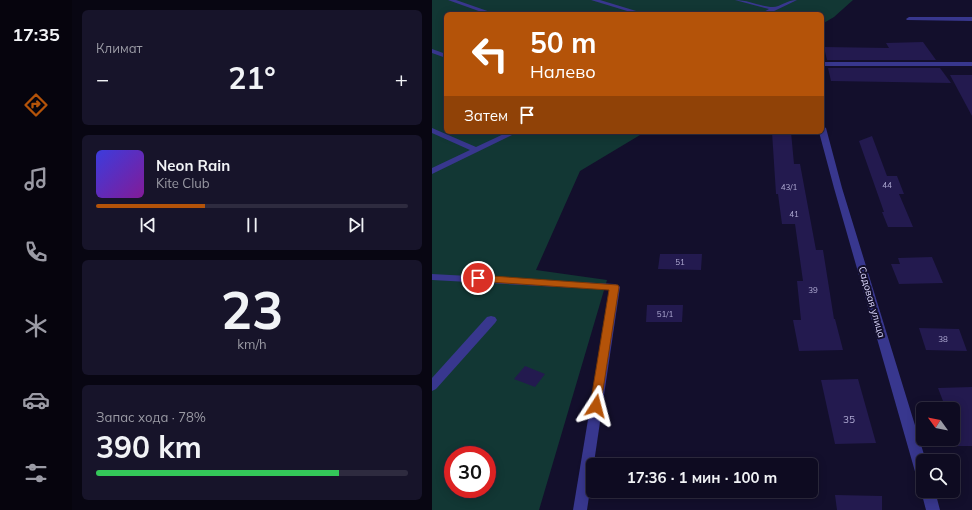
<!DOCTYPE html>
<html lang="ru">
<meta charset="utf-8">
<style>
:root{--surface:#0e0b21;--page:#17142a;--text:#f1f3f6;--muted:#9b9ba5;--line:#2e2b3f;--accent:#b45309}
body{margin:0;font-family:Mulish,sans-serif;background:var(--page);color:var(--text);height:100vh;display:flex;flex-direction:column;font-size:15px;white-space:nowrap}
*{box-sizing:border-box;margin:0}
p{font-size:13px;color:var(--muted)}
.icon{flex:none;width:22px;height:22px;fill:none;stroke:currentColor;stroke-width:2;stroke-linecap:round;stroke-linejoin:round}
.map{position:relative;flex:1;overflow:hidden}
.sheet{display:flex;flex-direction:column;gap:10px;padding:10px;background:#080612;width:360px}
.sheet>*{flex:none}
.hud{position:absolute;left:12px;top:12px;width:380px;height:122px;border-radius:6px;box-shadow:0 2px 10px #0003,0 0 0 1px var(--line);background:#b45309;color:#fff;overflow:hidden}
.needle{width:26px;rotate:303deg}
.tools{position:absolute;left:484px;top:402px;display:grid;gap:8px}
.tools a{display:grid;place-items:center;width:44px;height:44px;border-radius:6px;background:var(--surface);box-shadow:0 2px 10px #0003,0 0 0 1px var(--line);font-size:20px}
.speed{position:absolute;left:12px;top:446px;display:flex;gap:8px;font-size:20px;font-weight:700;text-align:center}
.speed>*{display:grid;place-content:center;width:52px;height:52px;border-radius:50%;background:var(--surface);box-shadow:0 2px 10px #0003,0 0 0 1px var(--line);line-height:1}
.speed .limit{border:6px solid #d22;background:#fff;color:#111}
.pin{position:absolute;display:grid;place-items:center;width:34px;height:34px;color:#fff;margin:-17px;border:2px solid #fff;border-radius:50%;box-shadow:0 1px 4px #0007}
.me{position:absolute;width:44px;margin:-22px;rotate:9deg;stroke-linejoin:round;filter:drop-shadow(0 0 3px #0008)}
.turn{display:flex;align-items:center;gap:14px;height:84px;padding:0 20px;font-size:18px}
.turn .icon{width:52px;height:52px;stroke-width:2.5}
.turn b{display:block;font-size:28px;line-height:34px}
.then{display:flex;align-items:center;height:38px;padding:0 20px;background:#0003;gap:8px;font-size:15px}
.big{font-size:30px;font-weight:700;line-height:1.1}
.sheet .card{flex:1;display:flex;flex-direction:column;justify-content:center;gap:6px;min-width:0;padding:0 14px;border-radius:6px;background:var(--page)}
.sheet .dial{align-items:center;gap:0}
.dial b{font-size:52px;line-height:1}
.song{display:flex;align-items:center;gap:12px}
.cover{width:48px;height:48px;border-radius:6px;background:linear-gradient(135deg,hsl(240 70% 55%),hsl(290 70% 35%))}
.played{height:4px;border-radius:2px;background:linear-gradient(90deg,var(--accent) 35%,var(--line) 35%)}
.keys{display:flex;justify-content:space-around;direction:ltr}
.heat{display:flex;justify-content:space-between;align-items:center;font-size:22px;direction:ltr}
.charge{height:6px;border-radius:3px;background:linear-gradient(90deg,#34c759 78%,var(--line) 0)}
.trip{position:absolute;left:154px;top:458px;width:232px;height:40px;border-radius:6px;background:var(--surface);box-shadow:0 2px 10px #0003,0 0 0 1px var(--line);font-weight:700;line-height:40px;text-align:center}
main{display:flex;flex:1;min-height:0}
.tabs{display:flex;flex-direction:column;width:72px;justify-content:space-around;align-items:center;background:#06040d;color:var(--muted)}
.tabs .icon{width:28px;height:28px}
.tabs .active{color:var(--accent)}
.tabs b{font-size:18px;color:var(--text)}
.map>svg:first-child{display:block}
.green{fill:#123734;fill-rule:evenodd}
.building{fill:#231a4f}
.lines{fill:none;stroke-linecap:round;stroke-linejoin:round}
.service{fill:#38378e;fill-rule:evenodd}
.minor{fill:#38378e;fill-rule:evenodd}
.route{fill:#b45309;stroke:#753606}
.labels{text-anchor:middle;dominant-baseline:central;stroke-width:4;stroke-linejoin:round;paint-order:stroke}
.number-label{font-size:8px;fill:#afaad3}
.street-label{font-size:10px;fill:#dedaff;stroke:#130f2c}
.near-number-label{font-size:10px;fill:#afaad3}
</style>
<main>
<nav class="tabs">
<b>17:35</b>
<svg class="icon active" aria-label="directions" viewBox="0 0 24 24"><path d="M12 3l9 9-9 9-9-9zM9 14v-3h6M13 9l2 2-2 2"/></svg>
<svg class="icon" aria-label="music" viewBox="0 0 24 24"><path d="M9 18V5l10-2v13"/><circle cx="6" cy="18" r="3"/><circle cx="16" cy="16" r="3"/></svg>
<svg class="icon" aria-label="phone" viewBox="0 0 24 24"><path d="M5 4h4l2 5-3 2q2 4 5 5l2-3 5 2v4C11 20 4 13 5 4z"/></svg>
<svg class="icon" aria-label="climate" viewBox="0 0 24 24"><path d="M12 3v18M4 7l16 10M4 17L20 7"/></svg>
<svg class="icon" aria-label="car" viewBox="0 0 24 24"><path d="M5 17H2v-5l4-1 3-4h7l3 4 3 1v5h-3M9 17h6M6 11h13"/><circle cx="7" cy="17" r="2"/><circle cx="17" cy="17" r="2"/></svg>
<svg class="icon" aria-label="filters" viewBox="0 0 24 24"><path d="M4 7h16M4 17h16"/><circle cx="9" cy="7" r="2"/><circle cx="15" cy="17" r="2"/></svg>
</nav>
<section class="sheet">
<div class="card"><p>Климат</p>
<div class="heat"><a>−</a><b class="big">21°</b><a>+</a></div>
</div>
<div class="card">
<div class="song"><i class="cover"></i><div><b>Neon Rain</b><p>Kite Club</p></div></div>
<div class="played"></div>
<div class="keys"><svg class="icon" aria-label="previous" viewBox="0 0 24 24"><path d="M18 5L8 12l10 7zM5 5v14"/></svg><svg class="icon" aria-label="pause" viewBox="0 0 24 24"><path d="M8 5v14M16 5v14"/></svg><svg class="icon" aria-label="next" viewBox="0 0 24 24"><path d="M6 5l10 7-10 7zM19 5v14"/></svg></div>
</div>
<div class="card dial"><b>23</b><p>km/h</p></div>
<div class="card"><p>Запас хода · 78%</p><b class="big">390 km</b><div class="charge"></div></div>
</section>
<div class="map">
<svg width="540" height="510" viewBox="0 0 540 510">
<rect width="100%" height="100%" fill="#130f2c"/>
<!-- green -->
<path class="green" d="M 0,0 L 421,0 L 402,17 L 390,24 L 390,14 L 14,14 L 14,132 L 213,132 L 148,171 L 104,270 L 175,280 L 107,510 L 0,510 ZM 21,455 L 55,455 L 55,489 L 21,489 Z"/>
<!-- building -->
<g class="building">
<path d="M 491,42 L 504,60 L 395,60 L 392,47 L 457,48 L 454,43 Z"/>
<path d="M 396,68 L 508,68 L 519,83 L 399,81 Z"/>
<path d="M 518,75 L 540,75 L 540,116 Z"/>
<path d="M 340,132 L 359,132 L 362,164 L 368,164 L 384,250 L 391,250 L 402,319 L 403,319 L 411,350 L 367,351 L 361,320 L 369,320 L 365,281 L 371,281 L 363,224 L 350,224 L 346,194 L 344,194 Z"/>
<path d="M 440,136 L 455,176 L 465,176 L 472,194 L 467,194 L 481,227 L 456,227 L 450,212 L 452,212 L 427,141 Z"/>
<path d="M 228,254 L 270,254 L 269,270 L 226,269 Z"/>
<path d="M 500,257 L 511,283 L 467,284 L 459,264 L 468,264 L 466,258 Z"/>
<path d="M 215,305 L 251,305 L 250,322 L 214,322 Z"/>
<path d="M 487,328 L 527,329 L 535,351 L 494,350 Z"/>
<path d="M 93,366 L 113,374 L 103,387 L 82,379 Z"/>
<path d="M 426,379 L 444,443 L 403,444 L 389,380 Z"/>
<path d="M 540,387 L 540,446 L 526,446 L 521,430 L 521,409 L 514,409 L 506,388 Z"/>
<path d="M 403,495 L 450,496 L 450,510 L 405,510 Z"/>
</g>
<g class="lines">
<!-- service -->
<g class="service">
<path d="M 16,0 L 24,0 L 64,14 L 55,14 Z"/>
<path d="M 159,0 L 168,0 L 214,14 L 205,14 Z"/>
<path d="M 303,0 C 317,0 329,7 341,7 C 348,7 355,0 365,0 L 336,14 L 328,14 L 337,9 Z"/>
<path d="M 477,17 L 540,17 L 540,21 L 475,20 L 474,19 Z"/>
<path d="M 0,49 L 14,54 L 14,58 L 0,53 Z"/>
<path d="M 0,128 L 44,147 L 76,132 L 86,132 L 0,174 L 0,168 L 38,150 L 0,133 Z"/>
<path d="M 0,274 L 183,284 L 188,287 L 183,290 L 0,280 Z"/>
<path d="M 59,316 L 63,317 L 65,320 L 63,323 L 4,389 L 0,391 L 0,378 L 55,317 Z"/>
</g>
<!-- minor -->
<g class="minor">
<rect x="390" y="62" width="150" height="4"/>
<path d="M 390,126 L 394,128 L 410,188 L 494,461 L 491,461 L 491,481 L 486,479 L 484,475 L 402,188 L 387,132 L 390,132 Z"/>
<path d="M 183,284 L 188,287 L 155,510 L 141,510 L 178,287 Z"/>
<path d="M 491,487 L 491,491 L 503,491 L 508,510 L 494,510 L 489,491 Z"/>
</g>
</g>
<!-- route -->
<path class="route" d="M 46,275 L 186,285 L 187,287 L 168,409 L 164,410 L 160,409 L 158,406 L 177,290 L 42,281 L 41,278 Z"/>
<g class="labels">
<!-- number labels -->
<g class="number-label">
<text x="455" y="185">44</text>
<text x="357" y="187">43/1</text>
<text x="362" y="214">41</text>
<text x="248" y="262">51</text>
<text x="381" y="290">39</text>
<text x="233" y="314">51/1</text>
<text x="511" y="339">38</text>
</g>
<!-- street labels -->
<g class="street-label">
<text transform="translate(440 302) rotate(74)">Садовая улица</text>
</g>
<!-- near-number labels -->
<g class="near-number-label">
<text x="417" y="419">35</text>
</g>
</g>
</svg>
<div class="tools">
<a><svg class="needle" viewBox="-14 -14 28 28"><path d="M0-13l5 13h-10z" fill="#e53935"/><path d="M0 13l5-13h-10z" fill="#9b9ba5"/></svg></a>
<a><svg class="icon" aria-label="search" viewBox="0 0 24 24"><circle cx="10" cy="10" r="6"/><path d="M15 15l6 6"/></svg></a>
</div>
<div class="speed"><div class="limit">30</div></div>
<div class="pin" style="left:46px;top:278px;background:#d93025"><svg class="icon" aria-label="arrive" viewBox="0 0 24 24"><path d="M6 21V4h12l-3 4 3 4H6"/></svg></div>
<svg class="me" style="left:164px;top:406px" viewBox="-20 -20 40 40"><path d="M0-17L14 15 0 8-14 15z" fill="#b45309" stroke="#fff" stroke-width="4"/></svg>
<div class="trip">17:36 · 1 мин · 100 m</div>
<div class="hud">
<div class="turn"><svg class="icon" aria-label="left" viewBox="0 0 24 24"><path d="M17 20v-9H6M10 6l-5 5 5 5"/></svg><div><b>50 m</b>Налево</div></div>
<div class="then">Затем<svg class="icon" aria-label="arrive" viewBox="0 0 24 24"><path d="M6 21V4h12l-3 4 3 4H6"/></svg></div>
</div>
</div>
</main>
